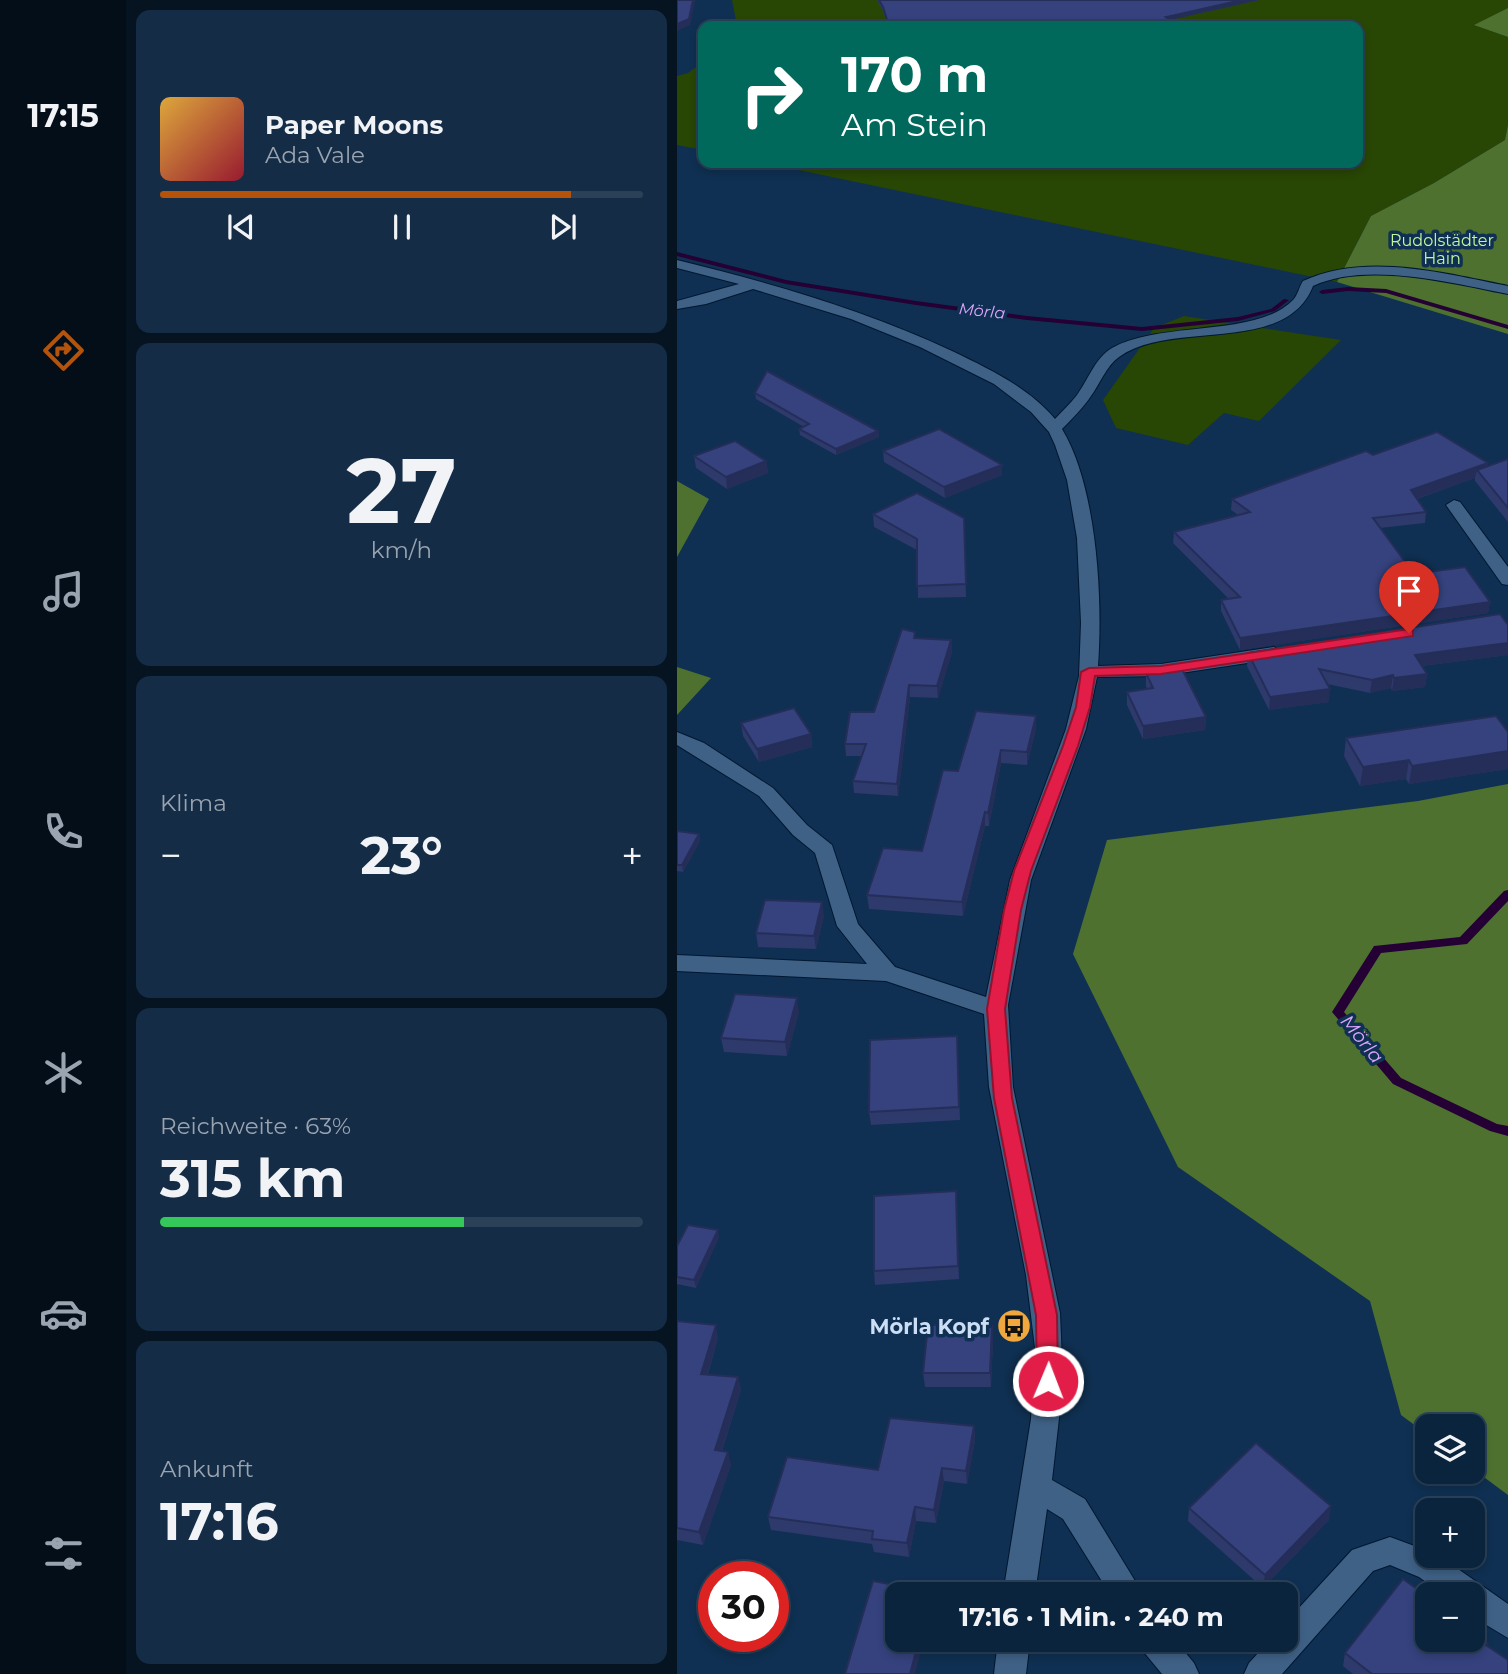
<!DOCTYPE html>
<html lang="de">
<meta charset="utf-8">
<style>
:root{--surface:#0b243e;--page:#142c45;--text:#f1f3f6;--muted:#9aa4b0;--line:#2b4158;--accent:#b45309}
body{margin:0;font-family:Montserrat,sans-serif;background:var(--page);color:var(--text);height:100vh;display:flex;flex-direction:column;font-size:26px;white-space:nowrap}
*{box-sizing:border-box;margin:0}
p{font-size:23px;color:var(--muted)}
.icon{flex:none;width:38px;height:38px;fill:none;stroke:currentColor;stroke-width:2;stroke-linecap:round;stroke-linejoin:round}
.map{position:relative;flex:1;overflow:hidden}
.side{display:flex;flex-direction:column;gap:10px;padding:10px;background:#061422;width:551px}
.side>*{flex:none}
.top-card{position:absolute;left:21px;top:21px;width:665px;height:147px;border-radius:14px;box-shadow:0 4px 10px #0003,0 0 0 2px var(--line);background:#00695c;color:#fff;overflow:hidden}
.buttons{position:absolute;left:738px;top:1414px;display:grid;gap:14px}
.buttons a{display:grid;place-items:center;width:70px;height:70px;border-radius:14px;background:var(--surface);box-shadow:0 4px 10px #0003,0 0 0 2px var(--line);font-size:35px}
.speed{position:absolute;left:21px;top:1561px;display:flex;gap:14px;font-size:35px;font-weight:700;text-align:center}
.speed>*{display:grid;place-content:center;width:91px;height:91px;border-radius:50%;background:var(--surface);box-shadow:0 4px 10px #0003,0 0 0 2px var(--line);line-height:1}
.speed .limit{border:10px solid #d22;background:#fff;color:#111}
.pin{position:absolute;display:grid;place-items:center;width:60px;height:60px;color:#fff;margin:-72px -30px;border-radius:50% 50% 50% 0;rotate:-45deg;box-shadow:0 0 7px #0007}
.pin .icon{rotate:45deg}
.me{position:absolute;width:77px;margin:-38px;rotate:1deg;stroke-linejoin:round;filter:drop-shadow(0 0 5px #0008)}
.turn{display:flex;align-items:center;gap:24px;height:147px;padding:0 28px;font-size:32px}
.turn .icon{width:91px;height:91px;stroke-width:2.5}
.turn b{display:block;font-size:49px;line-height:60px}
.big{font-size:52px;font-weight:700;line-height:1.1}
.side .tile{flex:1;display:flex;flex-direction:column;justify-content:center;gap:10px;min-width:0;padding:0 24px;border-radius:14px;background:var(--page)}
.side .dial{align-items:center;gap:0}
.dial b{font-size:91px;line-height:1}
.song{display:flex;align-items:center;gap:21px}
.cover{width:84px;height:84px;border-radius:10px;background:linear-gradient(135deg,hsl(40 70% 55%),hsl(350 70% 35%))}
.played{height:7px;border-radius:4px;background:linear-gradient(90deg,var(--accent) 85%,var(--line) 85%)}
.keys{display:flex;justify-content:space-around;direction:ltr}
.heat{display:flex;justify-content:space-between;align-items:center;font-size:38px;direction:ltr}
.charge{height:10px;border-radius:5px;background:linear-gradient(90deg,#34c759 63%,var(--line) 0)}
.trip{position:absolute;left:208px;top:1582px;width:413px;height:70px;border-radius:14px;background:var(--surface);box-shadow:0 4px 10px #0003,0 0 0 2px var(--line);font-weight:700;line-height:70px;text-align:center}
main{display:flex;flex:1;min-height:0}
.tabs{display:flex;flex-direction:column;width:126px;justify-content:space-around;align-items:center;background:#040e19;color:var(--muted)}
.tabs .icon{width:49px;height:49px}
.tabs .current{color:var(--accent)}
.tabs b{font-size:32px;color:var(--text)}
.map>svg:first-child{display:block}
.green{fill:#284604}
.forest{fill:#4e7130}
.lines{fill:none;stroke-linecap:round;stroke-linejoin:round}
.stream{fill:#240034;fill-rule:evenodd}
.street-casing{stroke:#011730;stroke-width:2}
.street{fill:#3f6186;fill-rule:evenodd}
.wall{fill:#2e396c}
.shaded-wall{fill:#252e58}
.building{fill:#35427e;stroke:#252e58;stroke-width:2}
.route{fill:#e11d48;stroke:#92132f;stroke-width:2}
.labels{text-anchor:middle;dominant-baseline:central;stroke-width:7;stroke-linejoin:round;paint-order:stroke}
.far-park-label{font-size:16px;fill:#c3f79a;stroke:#0f3052}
.far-water-label{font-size:16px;font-style:italic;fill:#dda6fd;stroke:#0f3052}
.water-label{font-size:19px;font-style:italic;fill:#dda6fd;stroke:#0f3052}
.near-poi-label{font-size:21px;font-weight:bold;fill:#cbdef4;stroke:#0f3052;text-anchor:end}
</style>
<main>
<nav class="tabs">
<b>17:15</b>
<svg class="icon current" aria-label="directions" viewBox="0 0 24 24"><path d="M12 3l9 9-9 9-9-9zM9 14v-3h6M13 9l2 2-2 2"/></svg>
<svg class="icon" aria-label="music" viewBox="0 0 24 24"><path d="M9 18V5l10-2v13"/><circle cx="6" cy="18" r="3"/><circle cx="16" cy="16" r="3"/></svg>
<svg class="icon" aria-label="phone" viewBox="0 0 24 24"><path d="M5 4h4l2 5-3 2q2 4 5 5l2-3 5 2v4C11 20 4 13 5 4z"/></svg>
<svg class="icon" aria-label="climate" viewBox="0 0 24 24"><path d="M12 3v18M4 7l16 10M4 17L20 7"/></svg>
<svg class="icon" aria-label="car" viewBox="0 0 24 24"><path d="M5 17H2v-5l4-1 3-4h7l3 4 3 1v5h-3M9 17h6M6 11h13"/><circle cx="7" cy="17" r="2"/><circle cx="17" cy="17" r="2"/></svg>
<svg class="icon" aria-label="filters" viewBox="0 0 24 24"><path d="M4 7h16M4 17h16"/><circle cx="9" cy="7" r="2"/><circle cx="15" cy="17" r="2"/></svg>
</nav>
<section class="side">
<div class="tile">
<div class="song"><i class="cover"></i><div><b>Paper Moons</b><p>Ada Vale</p></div></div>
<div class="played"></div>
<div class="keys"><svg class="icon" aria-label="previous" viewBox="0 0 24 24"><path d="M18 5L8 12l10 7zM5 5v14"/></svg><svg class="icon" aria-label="pause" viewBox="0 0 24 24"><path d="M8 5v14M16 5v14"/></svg><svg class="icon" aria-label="next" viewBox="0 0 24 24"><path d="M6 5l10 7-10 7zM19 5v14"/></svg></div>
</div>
<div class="tile dial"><b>27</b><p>km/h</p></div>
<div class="tile"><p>Klima</p>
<div class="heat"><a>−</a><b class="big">23°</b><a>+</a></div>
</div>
<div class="tile"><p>Reichweite · 63%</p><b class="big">315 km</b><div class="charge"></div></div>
<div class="tile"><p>Ankunft</p><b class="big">17:16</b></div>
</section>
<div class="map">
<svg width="831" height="1674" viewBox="0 0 831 1674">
<rect width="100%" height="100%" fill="#0f3052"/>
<!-- green -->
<g class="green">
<path d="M 55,0 L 831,0 L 831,8 L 798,25 L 831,37 L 831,125 L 828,140 L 757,183 L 694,216 L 660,282 L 88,163 L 681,163 L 681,26 L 60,26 Z"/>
<path d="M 26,62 L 26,150 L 0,145 L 0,76 L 11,73 Z"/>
<path d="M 507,316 L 664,340 L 582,421 L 547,413 L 511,445 L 439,428 L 426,400 L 477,328 Z"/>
</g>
<!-- forest -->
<g class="forest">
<path d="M 831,8 L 831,37 L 797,25 Z"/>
<path d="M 831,125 L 831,334 L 660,282 L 694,216 L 757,183 L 828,140 Z"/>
<path d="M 0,481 L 32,499 L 0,557 Z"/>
<path d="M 0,667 L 34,678 L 0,715 Z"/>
<path d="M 831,784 L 831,1495 L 796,1469 L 796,1426 L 751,1426 L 751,1435 L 724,1415 L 693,1301 L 501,1167 L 396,954 L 430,840 L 741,801 Z"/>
</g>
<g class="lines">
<!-- stream -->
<g class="stream">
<path d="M 0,252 L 109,280 L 239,301 L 350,316 L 465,327 L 561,317 L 594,309 L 607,299 L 612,300 L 598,311 L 561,321 L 465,331 L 350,320 L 239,305 L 109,284 L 0,256 Z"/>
<path d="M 671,287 L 709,289 L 831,325 L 831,329 L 709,293 L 671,291 L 645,294 L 642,292 L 645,290 Z"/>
<path d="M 831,890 L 831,901 L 790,944 L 704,953 L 667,1012 L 724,1078 L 820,1124 L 831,1126 L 831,1136 L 813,1131 L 716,1084 L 655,1012 L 697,946 L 783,937 L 827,891 Z"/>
</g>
<!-- street casing -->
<g class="street-casing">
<g id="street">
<path d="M 0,260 C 94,283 187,310 275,351 C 312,369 351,387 378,419 C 385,411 393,404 400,395 C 411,380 418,358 435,348 C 486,320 579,338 616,300 C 621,295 622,287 626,281 C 688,252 766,273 831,286 L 831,294 C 774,283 690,261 636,286 C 609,356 494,319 442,357 C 429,366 423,384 414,396 C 406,408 395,419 385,429 C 420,487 426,599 421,666 L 484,664 L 597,647 L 606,653 L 597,659 L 484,676 L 420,677 L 409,729 L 354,880 L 331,1005 L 336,1087 L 383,1313 L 386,1383 L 375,1480 L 408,1499 L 466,1594 L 433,1594 L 386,1519 L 370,1509 L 358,1594 L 326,1594 L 354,1419 L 358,1348 L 349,1275 L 312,1087 L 307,1014 L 209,981 L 0,971 L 0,955 L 190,964 L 160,926 L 138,853 L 116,835 L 82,796 L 0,745 L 0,732 L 27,743 L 96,788 L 130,825 L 155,845 L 181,924 L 218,967 L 309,997 L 333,880 L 389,729 L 402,676 L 404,623 L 400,538 L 390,480 L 378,445 L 372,432 L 354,412 L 317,384 L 243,347 L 174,319 L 76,289 L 29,304 L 0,309 L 0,301 L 62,284 L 0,268 Z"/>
<path d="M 777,500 L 783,502 L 831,567 L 831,585 L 825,584 L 769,505 Z"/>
<path d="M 713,1537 L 751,1551 L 751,1556 L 764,1557 L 831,1604 L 831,1638 L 796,1617 L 796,1594 L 766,1594 L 742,1577 L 713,1565 L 696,1571 L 605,1674 L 567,1674 L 572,1663 L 593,1640 L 609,1640 L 609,1622 L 675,1550 Z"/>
<path d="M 321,1640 L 353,1640 L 349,1674 L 317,1674 Z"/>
<path d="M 461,1640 L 498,1640 L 517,1663 L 522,1674 L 485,1674 L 466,1651 Z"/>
</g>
</g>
<!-- street -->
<use href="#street" class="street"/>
</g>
<!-- wall -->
<g class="wall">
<path d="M 200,0 L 582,0 L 493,20 L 493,24 L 479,26 L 211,26 L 206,11 Z"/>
<path d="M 544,163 L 570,163 L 563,167 Z"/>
<path d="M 78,393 L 201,431 L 202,437 L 159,455 L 123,435 L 122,429 L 127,427 L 79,399 Z"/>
<path d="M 206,451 L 325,475 L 268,498 L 207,462 Z"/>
<path d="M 696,455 L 811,463 L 811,466 L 831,459 L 831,522 L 798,481 L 798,478 L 740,499 L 749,512 L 748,523 L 703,528 L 737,574 L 813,602 L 811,613 L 563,650 L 544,611 L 544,600 L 552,599 L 496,543 L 497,532 L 561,515 L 554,510 L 555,499 Z"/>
<path d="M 17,456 L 89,461 L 91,473 L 50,489 L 19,468 Z"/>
<path d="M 196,514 L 287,518 L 289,597 L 241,598 L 240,550 L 197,527 Z"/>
<path d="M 831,625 L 831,655 L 745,666 L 750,674 L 748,687 L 715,691 L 714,688 L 693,693 L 650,684 L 652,702 L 592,710 L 570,666 L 571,653 Z"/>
<path d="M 239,638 L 274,640 L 275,652 L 261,698 L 233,697 L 221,796 L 177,793 L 176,781 L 185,756 L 169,756 L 168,744 L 197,712 Z"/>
<path d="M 469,673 L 529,717 L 528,730 L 466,739 L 450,705 L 450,692 L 470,689 L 469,686 Z"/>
<path d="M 64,723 L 134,734 L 135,747 L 82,762 L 66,736 Z"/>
<path d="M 359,729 L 350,765 L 324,763 L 312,826 L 308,826 L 286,916 L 192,909 L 190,895 L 245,851 L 281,771 Z"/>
<path d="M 831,732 L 831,769 L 732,784 L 729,779 L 683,786 L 667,756 L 669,738 Z"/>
<path d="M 0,831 L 22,834 L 23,841 L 6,872 L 0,871 Z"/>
<path d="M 147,916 L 139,949 L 81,947 L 79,933 Z"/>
<path d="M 122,1012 L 110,1056 L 47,1052 L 44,1038 Z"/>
<path d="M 280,1036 L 283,1120 L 194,1125 L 192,1112 Z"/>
<path d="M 279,1191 L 282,1279 L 198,1285 L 197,1271 Z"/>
<path d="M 42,1237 L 19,1288 L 0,1284 L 0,1246 Z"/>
<path d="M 0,1321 L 41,1338 L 31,1374 L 61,1377 L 64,1390 L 45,1451 L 54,1465 L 26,1545 L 0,1540 Z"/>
<path d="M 316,1339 L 314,1387 L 248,1387 L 246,1373 Z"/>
<path d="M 297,1426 L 298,1440 L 290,1484 L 267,1481 L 259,1523 L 239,1521 L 232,1557 L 197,1552 L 195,1544 L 94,1530 L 91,1517 L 201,1470 Z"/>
<path d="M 512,1508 L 652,1520 L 586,1588 L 511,1521 Z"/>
<path d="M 810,1645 L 831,1674 L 676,1674 L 666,1666 L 668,1653 Z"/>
</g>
<!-- shaded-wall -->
<g class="shaded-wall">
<path d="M 16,0 L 18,0 L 18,2 L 13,25 L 0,31 L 0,24 Z"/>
<path d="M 565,0 L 582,0 L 493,20 L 493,24 L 479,26 L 455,26 L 489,17 Z"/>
<path d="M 201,431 L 202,437 L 159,455 L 159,449 Z"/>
<path d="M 89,461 L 91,473 L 50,489 L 49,477 Z"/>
<path d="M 811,463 L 809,474 L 800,470 L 798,478 L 733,501 L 734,490 Z"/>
<path d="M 325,465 L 325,475 L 268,498 L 267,487 Z"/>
<path d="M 813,602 L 811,613 L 563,650 L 563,638 Z"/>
<path d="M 274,640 L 275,652 L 261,698 L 260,686 Z"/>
<path d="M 831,643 L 831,655 L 736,667 L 738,655 Z"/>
<path d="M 750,674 L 748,687 L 715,691 L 717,678 Z"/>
<path d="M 716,675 L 714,688 L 693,693 L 695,680 Z"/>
<path d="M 232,685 L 233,697 L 221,796 L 220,784 Z"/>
<path d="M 653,689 L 652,702 L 592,710 L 593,697 Z"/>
<path d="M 359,716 L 359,729 L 350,765 L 350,752 Z"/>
<path d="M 529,717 L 528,730 L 466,739 L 466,726 Z"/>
<path d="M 134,734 L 135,747 L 82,762 L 80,749 Z"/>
<path d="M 324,750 L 324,763 L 312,826 L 311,813 Z"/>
<path d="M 831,751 L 831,769 L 732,784 L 735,766 Z"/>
<path d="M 732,760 L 729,779 L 683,786 L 686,767 Z"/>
<path d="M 308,812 L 308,826 L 286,916 L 285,902 Z"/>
<path d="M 22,834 L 23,841 L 6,872 L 5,865 Z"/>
<path d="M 145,902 L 147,916 L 139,949 L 137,936 Z"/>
<path d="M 120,998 L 122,1012 L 110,1056 L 108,1042 Z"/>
<path d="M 41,1230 L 42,1237 L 19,1288 L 17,1280 Z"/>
<path d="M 39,1325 L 41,1338 L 27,1386 L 24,1374 Z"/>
<path d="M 315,1325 L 316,1339 L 314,1387 L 313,1373 Z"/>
<path d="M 61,1377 L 64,1390 L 41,1462 L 38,1450 Z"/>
<path d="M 297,1426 L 298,1440 L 290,1484 L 289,1471 Z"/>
<path d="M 51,1452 L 54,1465 L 26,1545 L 22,1532 Z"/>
<path d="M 265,1468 L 267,1481 L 259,1523 L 257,1510 Z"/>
<path d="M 654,1506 L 652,1520 L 586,1588 L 588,1575 Z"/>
<path d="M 238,1507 L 239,1521 L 232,1557 L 230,1543 Z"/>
<path d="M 242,1640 L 247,1640 L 238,1674 L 233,1674 Z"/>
</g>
<!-- building -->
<g class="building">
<path d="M 0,0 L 16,0 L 12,19 L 0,24 Z"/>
<path d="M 202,0 L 565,0 L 489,17 L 493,19 L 455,26 L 212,26 L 206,7 Z"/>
<path d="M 90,371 L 201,431 L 159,449 L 122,429 L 132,424 L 78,393 Z"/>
<path d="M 262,429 L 325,465 L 267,487 L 206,451 Z"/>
<path d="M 760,432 L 811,463 L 734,490 L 749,512 L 696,518 L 737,574 L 788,567 L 813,602 L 563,638 L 544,600 L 563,597 L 497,532 L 573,512 L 555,499 L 689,451 L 696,455 Z"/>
<path d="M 58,441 L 89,461 L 49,477 L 17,456 Z"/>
<path d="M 831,459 L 831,508 L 800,470 Z"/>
<path d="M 240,493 L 287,518 L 289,584 L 240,586 L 240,539 L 196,514 Z"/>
<path d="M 823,614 L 831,625 L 831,643 L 738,655 L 750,674 L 717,678 L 716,675 L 695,680 L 642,669 L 653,689 L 593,697 L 571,653 Z"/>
<path d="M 225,629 L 238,632 L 237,638 L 274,640 L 260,686 L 232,685 L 220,784 L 176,781 L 189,744 L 168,744 L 173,712 L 197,712 Z"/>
<path d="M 505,669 L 529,717 L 466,726 L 450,692 L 476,688 L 469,673 Z"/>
<path d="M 117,708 L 134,734 L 80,749 L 64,723 Z"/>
<path d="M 299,711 L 359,716 L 350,752 L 324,750 L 311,813 L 308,812 L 285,902 L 190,895 L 206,848 L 245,851 L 266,770 L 281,771 Z"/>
<path d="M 819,716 L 831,732 L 831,751 L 735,766 L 732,760 L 686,767 L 669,738 Z"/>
<path d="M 0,831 L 22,834 L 5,865 L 0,865 Z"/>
<path d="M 88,900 L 145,902 L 137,936 L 79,933 Z"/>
<path d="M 58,994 L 120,998 L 108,1042 L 44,1038 Z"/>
<path d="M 280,1036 L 282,1107 L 192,1112 L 193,1040 Z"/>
<path d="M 279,1191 L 281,1266 L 197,1271 L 197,1196 Z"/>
<path d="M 11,1225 L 41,1230 L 17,1280 L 0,1277 L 0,1246 Z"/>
<path d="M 0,1321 L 39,1325 L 24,1374 L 61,1377 L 38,1450 L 51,1452 L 22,1532 L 0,1528 Z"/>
<path d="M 251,1325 L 315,1325 L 313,1373 L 246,1373 Z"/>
<path d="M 213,1418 L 297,1426 L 289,1471 L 265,1468 L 257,1510 L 238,1507 L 230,1543 L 195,1539 L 196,1531 L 91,1517 L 110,1457 L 201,1470 Z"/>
<path d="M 579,1443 L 654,1506 L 588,1575 L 512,1508 Z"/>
<path d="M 726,1579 L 751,1597 L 751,1640 L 796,1640 L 796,1632 L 811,1643 L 809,1645 L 831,1660 L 831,1674 L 695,1674 L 668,1653 Z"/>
<path d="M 196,1581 L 255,1592 L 254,1594 L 220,1594 L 220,1640 L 242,1640 L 233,1674 L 168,1674 Z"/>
</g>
<!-- route -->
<path class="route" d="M 732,629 L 736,630 L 736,636 L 484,674 L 418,676 L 413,707 L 401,746 L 354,871 L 344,910 L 328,1009 L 335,1098 L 380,1315 L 381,1381 L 378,1388 L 371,1390 L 363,1388 L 360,1381 L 359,1315 L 317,1098 L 310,1009 L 327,910 L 337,871 L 386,746 L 399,707 L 404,672 L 412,668 L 484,666 Z"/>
<!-- icons -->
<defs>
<g id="bus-disc" transform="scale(1.75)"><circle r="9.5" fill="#efa73e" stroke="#0f3052"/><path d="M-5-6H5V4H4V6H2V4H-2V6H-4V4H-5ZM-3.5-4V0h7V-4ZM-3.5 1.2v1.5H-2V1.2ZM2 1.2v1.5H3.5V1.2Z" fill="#111"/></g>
</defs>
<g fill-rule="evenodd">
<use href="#bus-disc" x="337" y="1326"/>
</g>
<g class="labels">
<!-- far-park labels -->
<g class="far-park-label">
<text x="765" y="240">Rudolstädter<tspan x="765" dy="18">Hain</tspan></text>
</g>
<!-- far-water labels -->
<g class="far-water-label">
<text transform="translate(305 311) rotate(6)">Mörla</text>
</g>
<!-- water labels -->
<g class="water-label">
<text transform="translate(685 1039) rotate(51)">Mörla</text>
</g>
<!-- near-poi labels -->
<g class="near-poi-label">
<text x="312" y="1326">Mörla Kopf</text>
</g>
</g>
</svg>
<div class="buttons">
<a><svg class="icon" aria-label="layers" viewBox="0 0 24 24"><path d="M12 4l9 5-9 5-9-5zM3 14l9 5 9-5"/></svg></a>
<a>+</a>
<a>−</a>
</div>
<div class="speed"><div class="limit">30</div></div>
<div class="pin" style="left:732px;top:633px;background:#d93025"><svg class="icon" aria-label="arrive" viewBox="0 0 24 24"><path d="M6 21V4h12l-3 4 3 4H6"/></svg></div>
<svg class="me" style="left:371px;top:1381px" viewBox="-20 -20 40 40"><circle r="17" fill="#e11d48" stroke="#fff" stroke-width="3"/><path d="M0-11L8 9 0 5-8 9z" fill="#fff"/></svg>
<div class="trip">17:16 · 1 Min. · 240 m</div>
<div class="top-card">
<div class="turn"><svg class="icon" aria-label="right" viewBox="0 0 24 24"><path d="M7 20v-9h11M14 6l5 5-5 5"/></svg><div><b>170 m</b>Am Stein</div></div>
</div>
</div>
</main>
